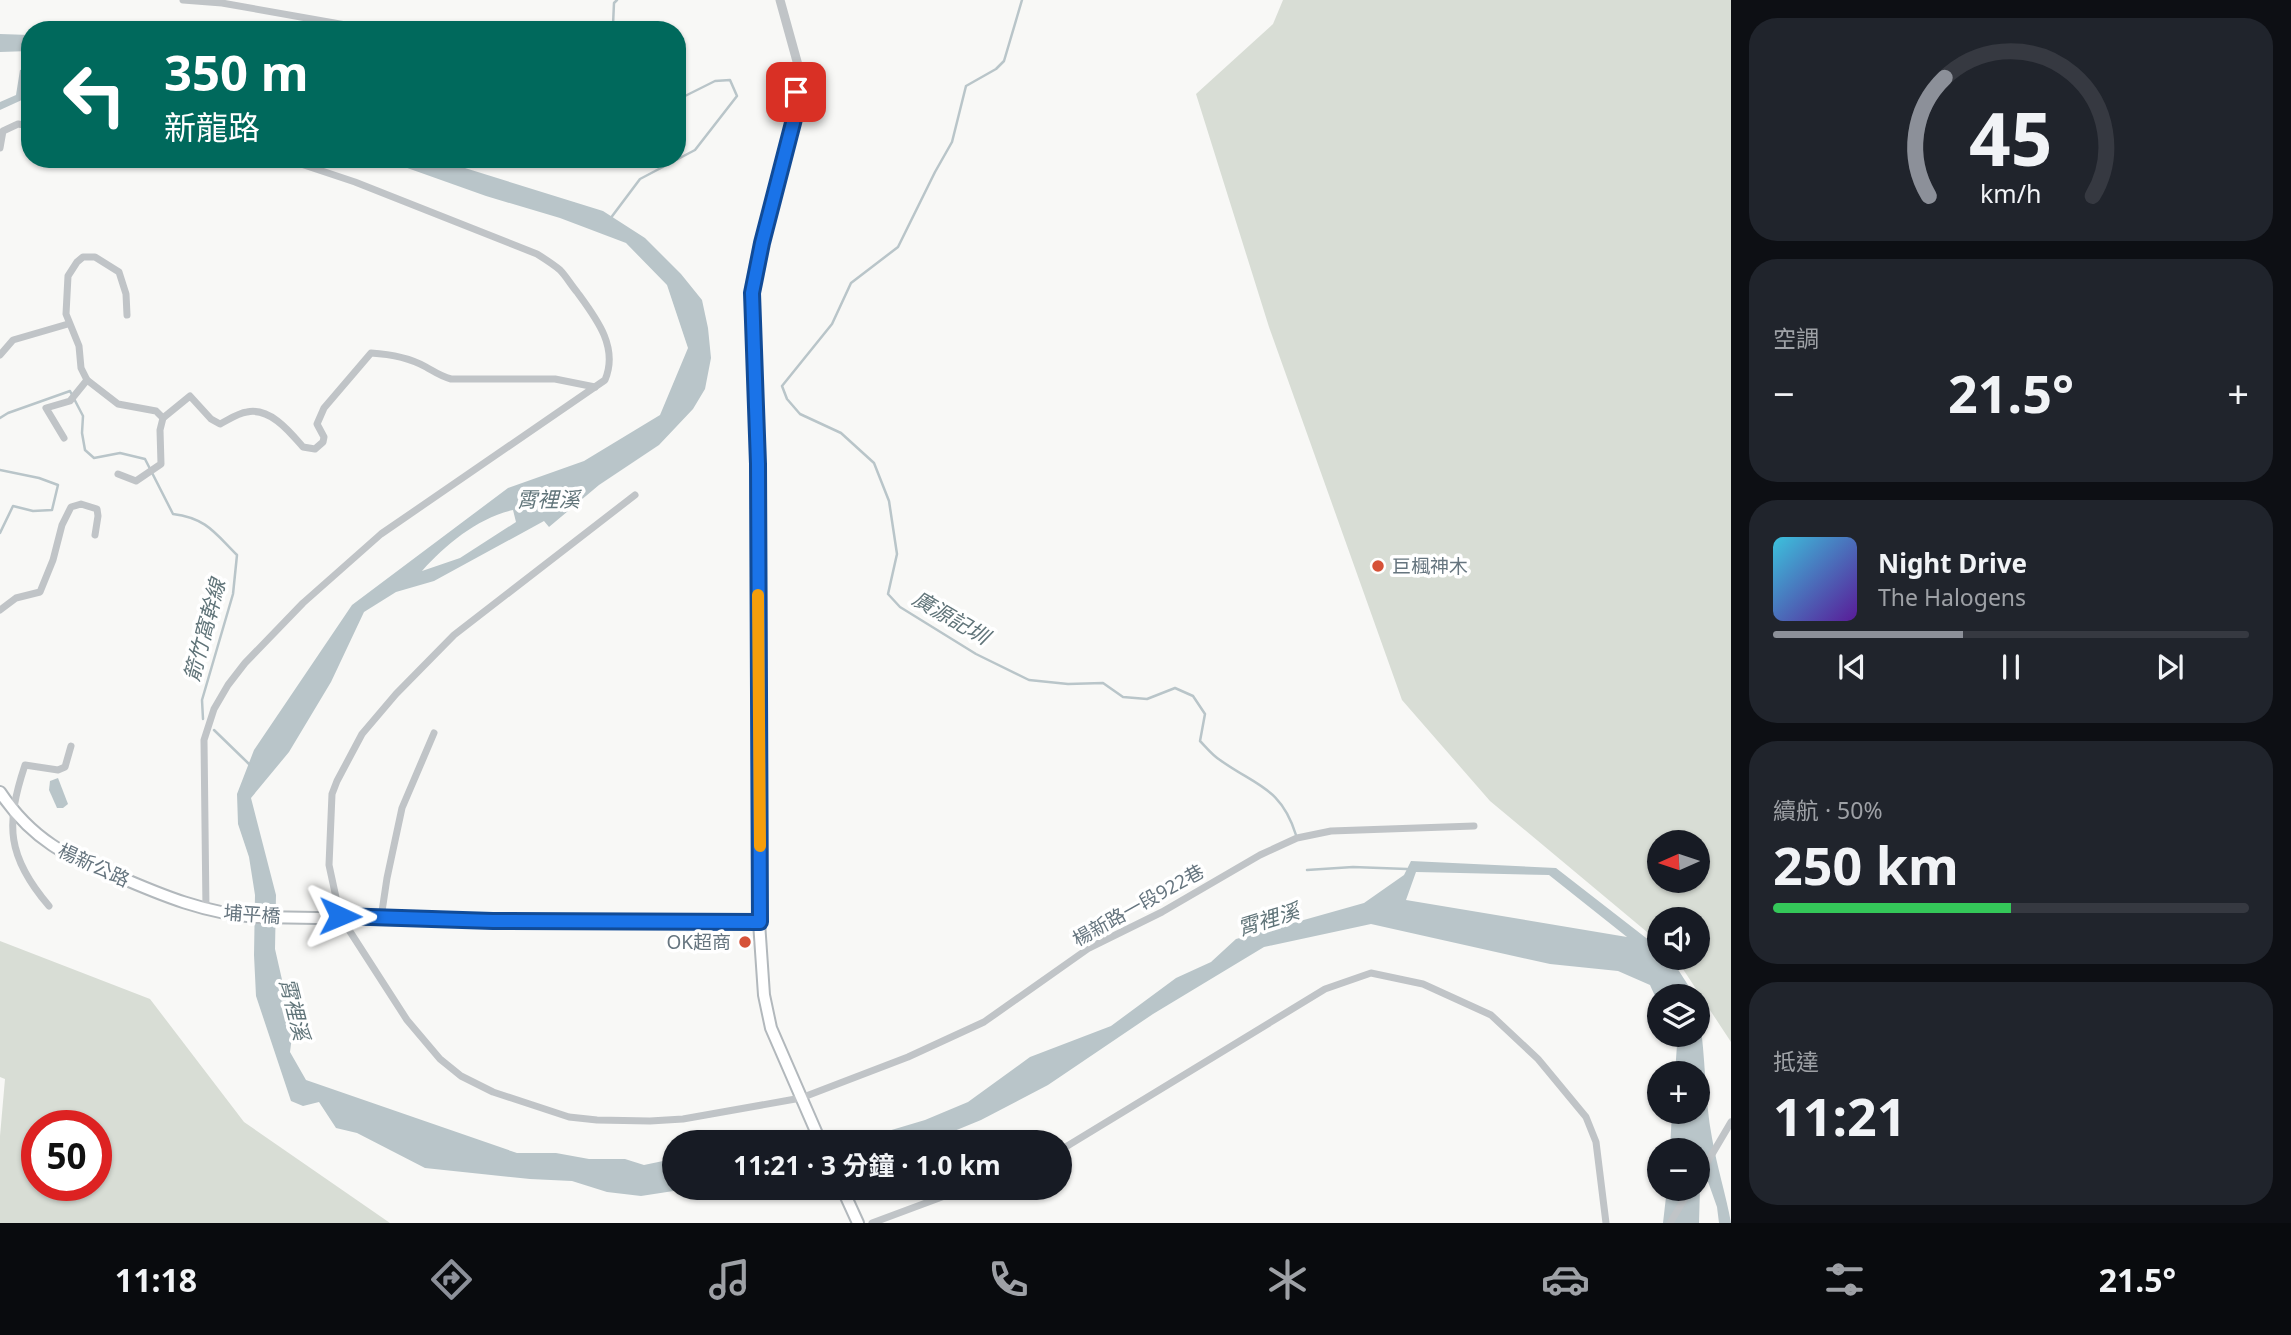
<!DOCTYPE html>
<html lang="zh-TW">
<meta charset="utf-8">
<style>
:root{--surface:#171b24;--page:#20242c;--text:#f1f3f6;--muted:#9ea1a6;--line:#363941;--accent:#8c9099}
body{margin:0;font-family:"Noto Sans","Noto Sans TC",sans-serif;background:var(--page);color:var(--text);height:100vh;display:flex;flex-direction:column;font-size:26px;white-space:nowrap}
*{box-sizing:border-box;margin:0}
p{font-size:23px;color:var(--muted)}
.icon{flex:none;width:38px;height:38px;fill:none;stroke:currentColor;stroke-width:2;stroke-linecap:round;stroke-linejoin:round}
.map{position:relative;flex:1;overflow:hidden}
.drawer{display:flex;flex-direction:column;gap:18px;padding:18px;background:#0d0f14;width:560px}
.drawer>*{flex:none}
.banner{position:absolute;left:21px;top:21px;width:665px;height:147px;border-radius:28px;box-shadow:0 2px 5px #0004;background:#00695c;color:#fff;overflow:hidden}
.needle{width:46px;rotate:267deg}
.tools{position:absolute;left:1647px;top:830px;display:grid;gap:14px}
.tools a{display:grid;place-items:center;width:63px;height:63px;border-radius:50%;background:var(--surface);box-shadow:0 2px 5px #0004;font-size:35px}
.speed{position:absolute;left:21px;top:1110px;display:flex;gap:14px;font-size:35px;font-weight:700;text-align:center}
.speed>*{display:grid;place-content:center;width:91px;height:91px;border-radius:50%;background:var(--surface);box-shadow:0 2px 5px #0004;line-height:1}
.speed .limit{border:10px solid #d22;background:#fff;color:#111}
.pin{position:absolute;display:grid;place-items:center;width:60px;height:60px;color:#fff;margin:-30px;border-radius:14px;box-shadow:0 4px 10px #0006}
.me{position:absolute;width:77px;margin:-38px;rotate:91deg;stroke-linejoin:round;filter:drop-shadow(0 0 5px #0008)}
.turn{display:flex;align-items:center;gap:24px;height:147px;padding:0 28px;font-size:32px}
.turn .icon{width:91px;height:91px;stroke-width:2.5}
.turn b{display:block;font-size:49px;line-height:60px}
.big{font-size:52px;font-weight:700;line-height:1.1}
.drawer .widget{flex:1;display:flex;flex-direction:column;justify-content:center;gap:10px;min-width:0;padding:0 24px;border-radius:28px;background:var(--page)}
.drawer .dial{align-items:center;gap:0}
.dial svg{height:182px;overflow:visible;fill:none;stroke:var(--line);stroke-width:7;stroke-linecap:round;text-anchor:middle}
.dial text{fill:var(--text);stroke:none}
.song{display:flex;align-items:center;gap:21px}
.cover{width:84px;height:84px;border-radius:10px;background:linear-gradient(135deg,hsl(190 70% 55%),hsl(270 70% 35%))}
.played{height:7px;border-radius:4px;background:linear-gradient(90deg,var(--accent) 40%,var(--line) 40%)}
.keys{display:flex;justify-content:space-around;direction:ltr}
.heat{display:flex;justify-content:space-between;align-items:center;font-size:38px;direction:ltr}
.charge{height:10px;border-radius:5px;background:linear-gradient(90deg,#34c759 50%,var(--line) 0)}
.trip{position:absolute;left:662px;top:1130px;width:410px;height:70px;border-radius:35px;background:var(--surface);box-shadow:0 2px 5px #0004;font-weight:700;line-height:70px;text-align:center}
.tab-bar{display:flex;height:112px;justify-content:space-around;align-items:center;background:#090b0e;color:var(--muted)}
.tab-bar .icon{width:49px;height:49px}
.tab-bar .on{color:var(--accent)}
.tab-bar b{font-size:32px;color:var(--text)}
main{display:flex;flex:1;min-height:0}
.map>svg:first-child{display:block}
.green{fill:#d8ddd5;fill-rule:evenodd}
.water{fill:#b9c5c9;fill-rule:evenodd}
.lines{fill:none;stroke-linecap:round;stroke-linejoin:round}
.stream{stroke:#b9c5c9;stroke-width:2.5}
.secondary-casing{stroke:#b2b8bc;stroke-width:14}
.minor{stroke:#c0c4c7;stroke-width:7}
.tertiary{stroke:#c0c4c7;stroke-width:9}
.secondary{stroke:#fff;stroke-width:10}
.route-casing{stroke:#114b97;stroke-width:18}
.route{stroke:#1a73e8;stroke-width:12}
.slow{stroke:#f59e0b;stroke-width:12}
.poi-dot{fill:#d65238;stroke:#fff;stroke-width:2.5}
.labels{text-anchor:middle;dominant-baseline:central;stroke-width:7;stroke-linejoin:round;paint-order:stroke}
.poi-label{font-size:19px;fill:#66757f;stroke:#fff;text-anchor:start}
.street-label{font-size:19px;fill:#66757f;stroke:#fff}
.water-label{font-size:21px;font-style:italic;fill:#607479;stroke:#fff}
</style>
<main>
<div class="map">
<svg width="1731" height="1223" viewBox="0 0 1731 1223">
<rect width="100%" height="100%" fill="#f8f8f6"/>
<!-- green -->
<g class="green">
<path d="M 1283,0 L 1731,0 L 1731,1042 L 1675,957 L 1698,957 L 1698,919 L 1659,919 L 1659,942 L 1490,801 L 1402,700 L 1269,327 L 1196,94 L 1273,24 ZM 1659,842 L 1698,842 L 1698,880 L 1659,880 Z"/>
<path d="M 0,941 L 150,999 L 244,1122 L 390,1223 L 0,1223 L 0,1136 L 5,1079 L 0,1077 ZM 37,1125 L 96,1125 L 96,1185 L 37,1185 Z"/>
</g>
<!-- water -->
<g class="water">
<path d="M 0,34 L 30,35 L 30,51 L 0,52 Z"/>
<path d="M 30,68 L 24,99 L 0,110 L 0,102 L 16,95 L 20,70 Z"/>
<path d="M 382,159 L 436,159 L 603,211 L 645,238 L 681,274 L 702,300 L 708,328 L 711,358 L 705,389 L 693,409 L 659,445 L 599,485 L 549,527 L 544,521 L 434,581 L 396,592 L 364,612 L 331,682 L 289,752 L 251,798 L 276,895 L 275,949 L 293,1028 L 290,1052 L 306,1080 L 517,1153 L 556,1153 L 589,1159 L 625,1159 L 644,1165 L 663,1161 L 674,1163 L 674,1188 L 752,1188 L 729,1192 L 680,1190 L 641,1196 L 607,1192 L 572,1181 L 530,1179 L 425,1168 L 357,1133 L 336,1128 L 319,1102 L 303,1106 L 291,1101 L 256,996 L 254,955 L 255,895 L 249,857 L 238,824 L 237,794 L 254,750 L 352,605 L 508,488 L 584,461 L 660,415 L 688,348 L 667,285 L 626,243 L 560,218 L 486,196 ZM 513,510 L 516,522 L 460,558 L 422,571 C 446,544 478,518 513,510 Z"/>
<path d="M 58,778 L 68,804 L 63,808 L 57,808 L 49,790 L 50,781 Z"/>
<path d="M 1411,861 L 1556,868 L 1659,948 L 1659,957 L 1670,957 L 1695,996 L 1659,996 L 1659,1005 L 1650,985 L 1618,971 L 1550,964 L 1371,924 L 1264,947 L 1153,1014 L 1048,1085 L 981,1120 L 925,1143 L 848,1143 L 925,1120 L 968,1102 L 1030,1057 L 1111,1026 L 1176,978 L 1211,962 L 1236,939 L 1364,903 L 1404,875 ZM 1416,872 L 1549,875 L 1627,937 L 1406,900 Z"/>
<path d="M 1698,1009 C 1706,1052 1704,1096 1712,1138 C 1717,1167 1726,1195 1731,1223 L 1719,1223 L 1717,1207 L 1706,1176 L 1700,1188 L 1699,1223 L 1663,1223 L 1667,1188 L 1698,1188 L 1698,1150 L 1670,1150 L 1672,1111 L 1698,1111 L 1698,1073 L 1675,1073 L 1677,1045 L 1672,1034 L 1698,1034 Z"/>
</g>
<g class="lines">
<!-- stream -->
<g class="stream">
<path d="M 617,0 L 614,3 L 613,25 L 621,30"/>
<path d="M 1022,0 L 1004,61 L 996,69 L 966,86 L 952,142 L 935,172 L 898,247 L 851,283 L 832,324 L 782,386 L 787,399 L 800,414 L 841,433 L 874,463 L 889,501 L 897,554 L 888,594 L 900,607 L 976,654 L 1029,680 L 1068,684 L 1103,683 L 1123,697 L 1147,699 L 1175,688 L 1193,696 L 1205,714 L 1200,741 C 1206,747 1212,755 1220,760 C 1256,786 1281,787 1296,835"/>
<path d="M 610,219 L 640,179 L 695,150 L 737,96 L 730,80 L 715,81 L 677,100"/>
<path d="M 0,418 L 8,413 L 70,391 L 83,416 L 82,433 L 85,450 L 94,458 L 120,453 L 145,459 L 173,514 C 206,518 215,533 237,555 L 233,594 L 202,700 L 203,719"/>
<path d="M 0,470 L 39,478 L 58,485 L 52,510 L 33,511 L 13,506 L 0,533"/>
<path d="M 214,730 L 249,764"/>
<path d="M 1307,870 L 1353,867 L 1407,869"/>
</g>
<!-- secondary casing -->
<g class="secondary-casing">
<g id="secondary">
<path d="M 0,792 C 14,813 31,831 52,845 C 71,858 94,866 115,875 C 161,895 206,914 258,917 L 493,921 L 759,922 L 764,995 L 771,1028 L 821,1143"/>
<path d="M 842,1188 L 858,1223"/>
</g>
</g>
<!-- minor -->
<g class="minor">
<path d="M 183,0 L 222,3 L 374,30"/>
<path d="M 0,148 L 3,131 L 18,124 L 30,126"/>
<path d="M 127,315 L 126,294 L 119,272 L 95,257 L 83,257 L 77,262 L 68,276 L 66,314 L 79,346 L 81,368 L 87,380 L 118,404 L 156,411 L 163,418"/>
<path d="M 0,355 L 13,340 L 68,324"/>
<path d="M 64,438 L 46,408 L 70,401 L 87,380"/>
<path d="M 118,474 L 136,481 L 161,464 L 160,430 L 163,418 L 190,396 L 211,419 L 220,424 C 228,420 238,413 247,412 C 270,407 290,432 303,447 L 315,449 L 323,442 L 324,437 L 317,424 L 324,408 L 371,353 C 388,354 410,358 426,367 C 435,372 440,376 451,379 L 555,379 L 595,387"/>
<path d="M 635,495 L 454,635 L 396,694 L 362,734 L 337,781 L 332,794 L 329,865 L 340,916 L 407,1020 L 440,1059 L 461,1076 L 493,1092 L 569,1117 L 597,1120 L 650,1121 L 683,1119 L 801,1098 L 908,1057 L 984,1022 L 1089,948 L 1162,912 L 1260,855 L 1297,838 L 1331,831 L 1474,826"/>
<path d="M 0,610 L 16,598 L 40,592 L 53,560 L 62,525 L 71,507 L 81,504 L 97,509 L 98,516 L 95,535"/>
<path d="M 49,906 C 7,857 5,825 25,765 L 58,770 L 65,767 L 71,746"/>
<path d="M 206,910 L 204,740 L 214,709 L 228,685 L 245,663 L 303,603 L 381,534 L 605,380 C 619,347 596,318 577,292 C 571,285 566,276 560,270 C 553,264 545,259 537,254 L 355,182 L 286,159"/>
<path d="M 381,918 L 387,878 L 402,808 L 434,733"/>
<path d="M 1059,1151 L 1325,989 L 1371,973 L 1423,984 L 1491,1015 L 1538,1059 L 1586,1117 L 1596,1142 L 1606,1223"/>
<path d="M 1698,1178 L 1731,1122"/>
<path d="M 872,1223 L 966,1188"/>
<path d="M 1670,1223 L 1691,1188"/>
</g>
<!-- tertiary -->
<path class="tertiary" d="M 759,922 L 758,464 L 752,293 L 762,243 L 794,119 L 798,65 L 780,0"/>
<!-- secondary -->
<use href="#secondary" class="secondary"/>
</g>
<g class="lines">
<!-- route casing -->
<g class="route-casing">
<path id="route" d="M 340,916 L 493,921 L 760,922 L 758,464 L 752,293 L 762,243 L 794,119 L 796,92"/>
</g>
<!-- route -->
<use href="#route" class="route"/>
<!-- slow -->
<path class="slow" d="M 758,595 L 760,846"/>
</g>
<!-- markers -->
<g class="poi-dot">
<circle cx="1378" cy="566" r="7"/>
<circle cx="745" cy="942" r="7"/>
</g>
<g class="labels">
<!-- poi labels -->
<g class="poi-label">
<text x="1392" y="566">巨楓神木</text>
<text x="731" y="942" text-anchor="end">OK超商</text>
</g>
<!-- street labels -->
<g class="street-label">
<text transform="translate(94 865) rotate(25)">楊新公路</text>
<text transform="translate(1138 905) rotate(-29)">楊新路一段922巷</text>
<text transform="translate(252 914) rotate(4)">埔平橋</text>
</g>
<!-- water labels -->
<g class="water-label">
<text x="548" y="499">霄裡溪</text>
<text transform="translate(951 617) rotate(30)">廣源記圳</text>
<text transform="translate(204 630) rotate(-75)">箭竹窩幹線</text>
<text transform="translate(1268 919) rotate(-17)">霄裡溪</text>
<text transform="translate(295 1009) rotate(76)">霄裡溪</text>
</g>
</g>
</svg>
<div class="tools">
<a><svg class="needle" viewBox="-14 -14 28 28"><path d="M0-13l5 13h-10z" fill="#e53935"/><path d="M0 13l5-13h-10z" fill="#9ea1a6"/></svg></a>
<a><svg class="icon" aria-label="sound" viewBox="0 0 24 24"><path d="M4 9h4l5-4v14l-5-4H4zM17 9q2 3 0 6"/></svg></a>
<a><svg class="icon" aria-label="layers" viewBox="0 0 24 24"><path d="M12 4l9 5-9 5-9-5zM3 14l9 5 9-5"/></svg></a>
<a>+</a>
<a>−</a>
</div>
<div class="speed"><div class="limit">50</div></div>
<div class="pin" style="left:796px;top:92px;background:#d93025"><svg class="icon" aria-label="arrive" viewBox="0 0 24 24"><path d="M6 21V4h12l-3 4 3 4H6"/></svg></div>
<svg class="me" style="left:340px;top:916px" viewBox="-20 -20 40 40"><path d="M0-17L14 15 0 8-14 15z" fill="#1a73e8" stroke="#fff" stroke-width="4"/></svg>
<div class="trip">11:21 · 3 分鐘 · 1.0 km</div>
<div class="banner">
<div class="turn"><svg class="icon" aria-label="left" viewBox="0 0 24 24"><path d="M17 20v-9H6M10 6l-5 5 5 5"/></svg><div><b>350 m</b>新龍路</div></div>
</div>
</div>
<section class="drawer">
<div class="widget dial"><svg viewBox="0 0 100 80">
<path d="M14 69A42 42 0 1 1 86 69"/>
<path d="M14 69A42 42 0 0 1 21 17" stroke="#8c9099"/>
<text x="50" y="56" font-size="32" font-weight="700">45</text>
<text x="50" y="72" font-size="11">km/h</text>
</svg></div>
<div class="widget"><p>空調</p>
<div class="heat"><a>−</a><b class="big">21.5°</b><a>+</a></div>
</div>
<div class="widget">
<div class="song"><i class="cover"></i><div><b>Night Drive</b><p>The Halogens</p></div></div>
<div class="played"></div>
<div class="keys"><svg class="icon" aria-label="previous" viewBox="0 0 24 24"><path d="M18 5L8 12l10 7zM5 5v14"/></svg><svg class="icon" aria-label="pause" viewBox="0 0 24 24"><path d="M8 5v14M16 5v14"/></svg><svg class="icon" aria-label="next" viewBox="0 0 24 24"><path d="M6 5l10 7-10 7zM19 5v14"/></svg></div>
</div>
<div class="widget"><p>續航 · 50%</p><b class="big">250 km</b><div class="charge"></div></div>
<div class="widget"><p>抵達</p><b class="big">11:21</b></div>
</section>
</main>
<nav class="tab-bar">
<b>11:18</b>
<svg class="icon on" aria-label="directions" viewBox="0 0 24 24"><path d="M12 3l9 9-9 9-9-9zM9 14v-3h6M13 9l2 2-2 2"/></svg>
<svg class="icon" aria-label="music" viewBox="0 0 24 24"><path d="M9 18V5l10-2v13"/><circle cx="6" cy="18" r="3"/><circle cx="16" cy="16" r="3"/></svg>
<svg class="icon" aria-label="phone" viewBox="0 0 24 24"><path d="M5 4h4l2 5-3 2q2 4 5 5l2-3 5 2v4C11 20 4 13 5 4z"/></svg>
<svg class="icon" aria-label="climate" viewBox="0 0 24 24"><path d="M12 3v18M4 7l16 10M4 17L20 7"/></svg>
<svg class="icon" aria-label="car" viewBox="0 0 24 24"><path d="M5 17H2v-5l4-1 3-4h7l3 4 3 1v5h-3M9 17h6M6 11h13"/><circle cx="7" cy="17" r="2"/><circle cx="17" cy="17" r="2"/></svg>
<svg class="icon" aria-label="filters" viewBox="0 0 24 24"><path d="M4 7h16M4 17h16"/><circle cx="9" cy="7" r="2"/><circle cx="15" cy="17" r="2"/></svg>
<b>21.5°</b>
</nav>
